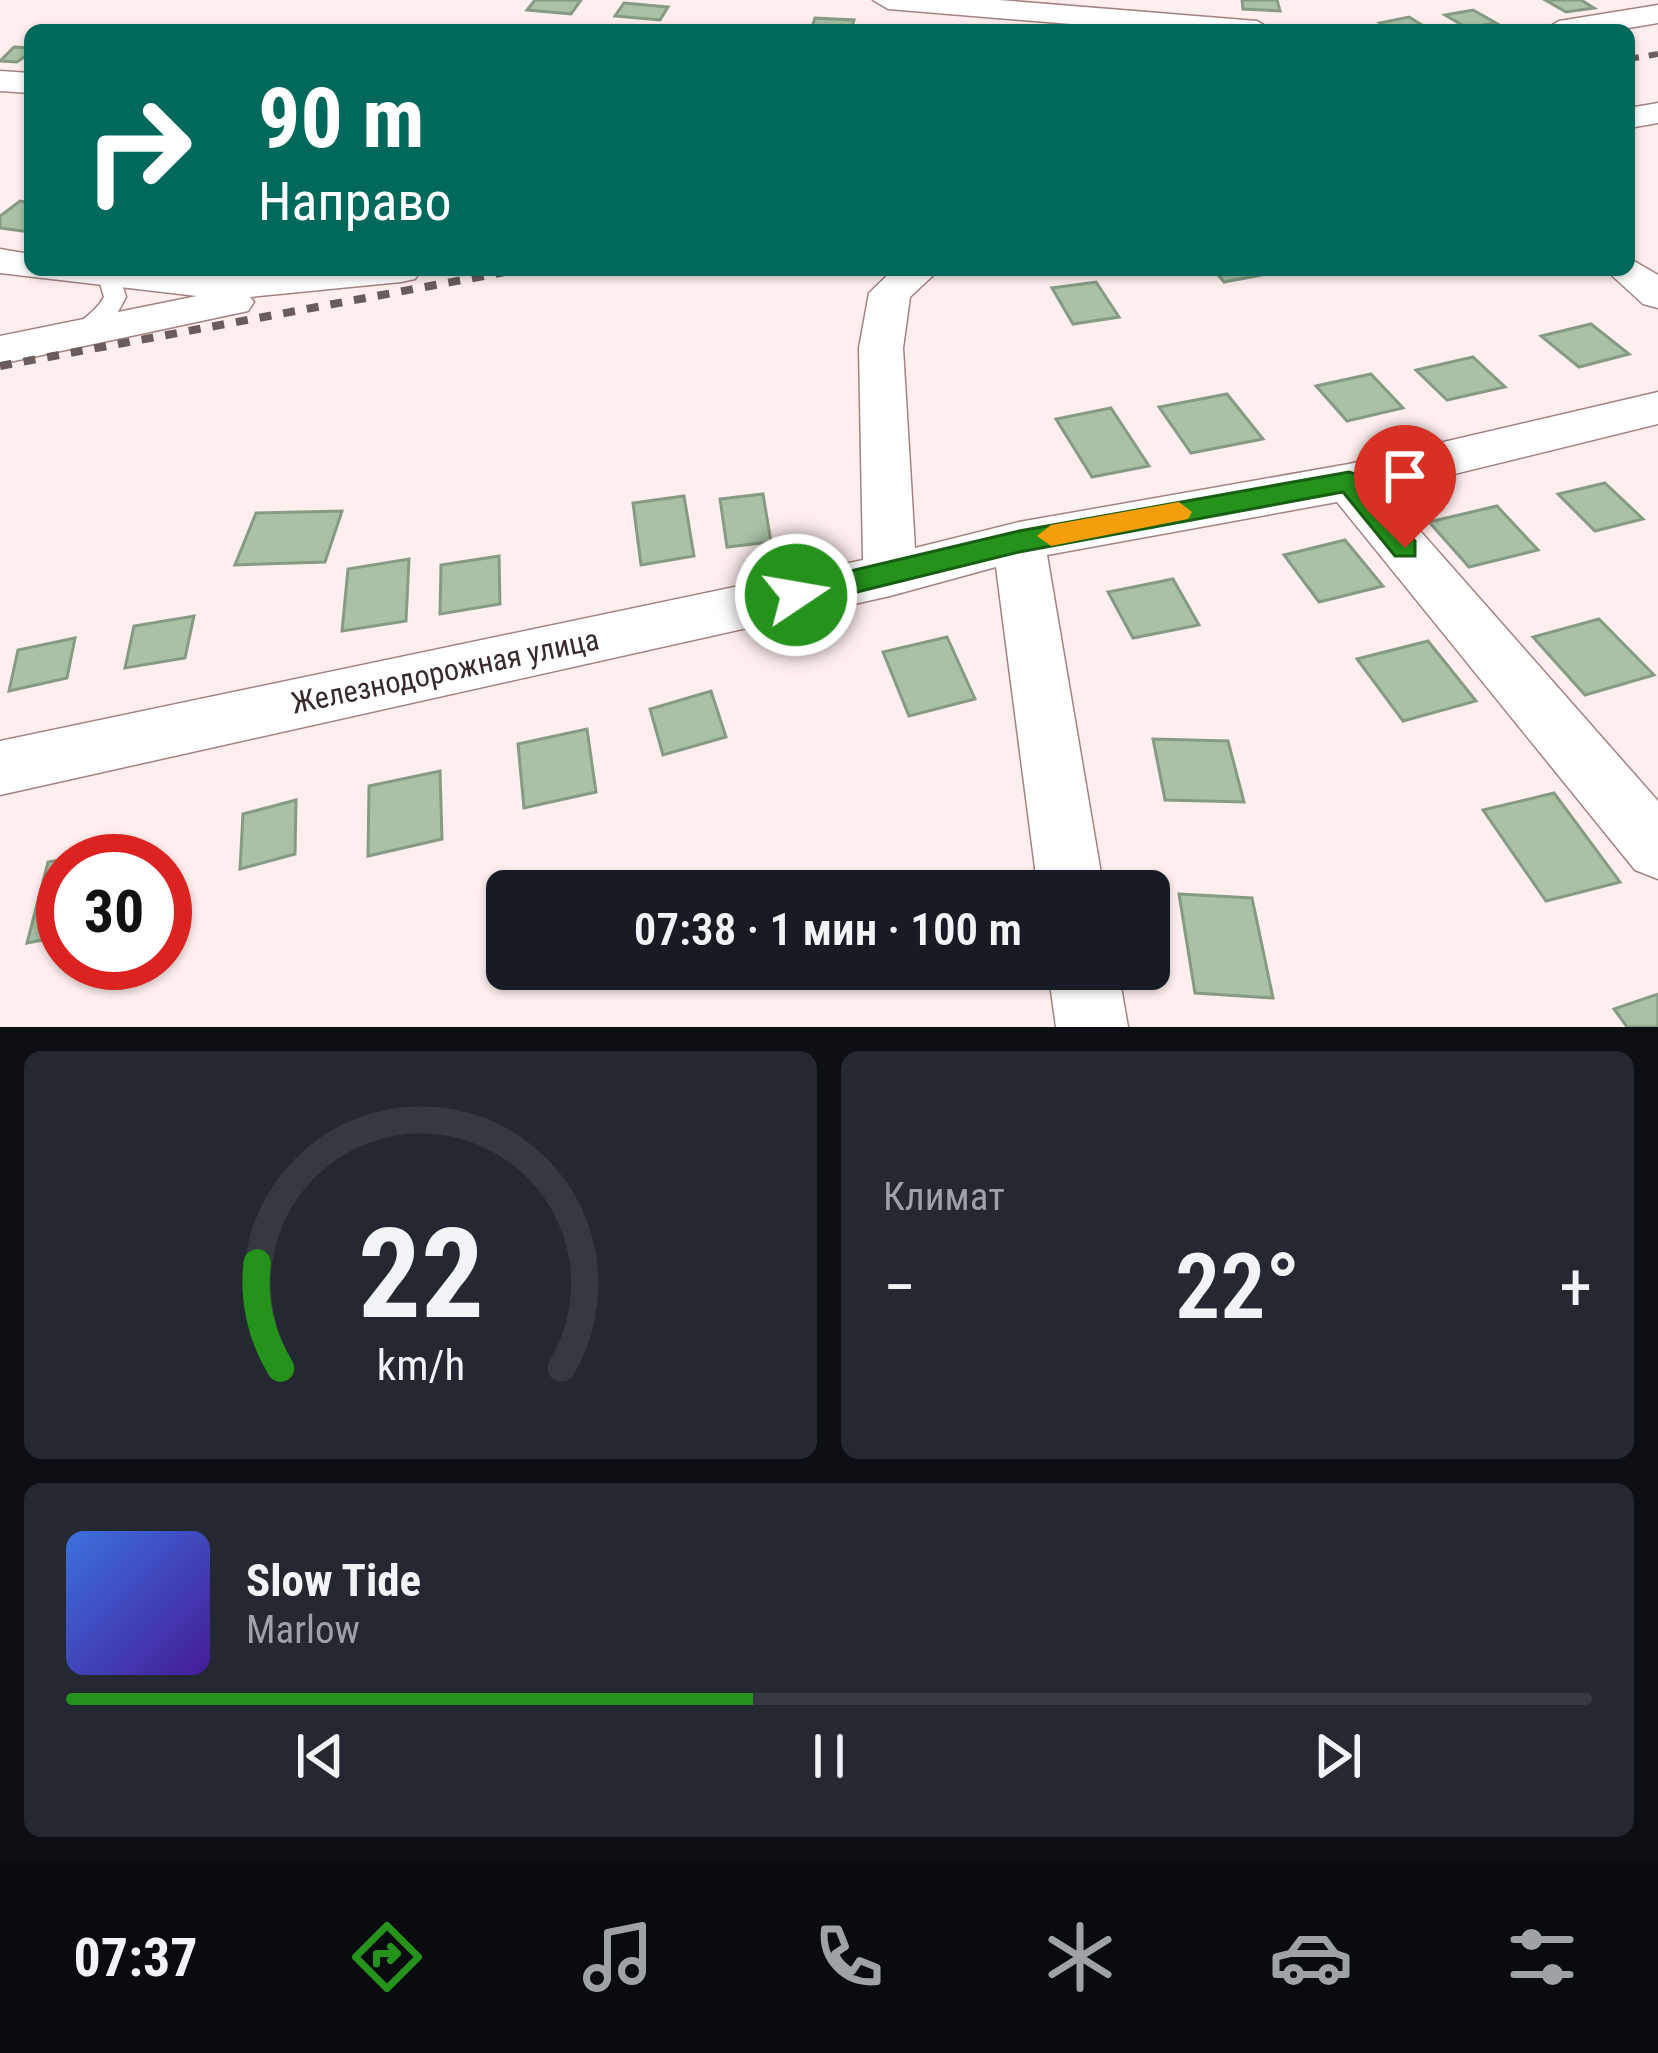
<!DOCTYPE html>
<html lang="ru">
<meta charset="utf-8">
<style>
:root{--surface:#171b24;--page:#242831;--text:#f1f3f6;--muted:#9ea1a6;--line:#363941;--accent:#24921b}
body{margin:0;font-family:"Roboto Condensed",sans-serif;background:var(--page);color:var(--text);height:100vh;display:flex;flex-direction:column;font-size:45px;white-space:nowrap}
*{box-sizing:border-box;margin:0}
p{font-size:39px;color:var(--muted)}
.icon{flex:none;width:66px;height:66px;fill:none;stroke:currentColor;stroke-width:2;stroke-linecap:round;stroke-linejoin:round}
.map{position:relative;height:1027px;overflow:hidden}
.side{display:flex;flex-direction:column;gap:24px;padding:24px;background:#0d0f14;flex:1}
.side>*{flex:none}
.banner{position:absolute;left:24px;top:24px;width:1611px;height:252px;border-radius:18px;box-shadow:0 3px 9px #0004;background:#00695c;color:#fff;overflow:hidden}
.speed{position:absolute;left:36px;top:834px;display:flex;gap:24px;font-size:60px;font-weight:700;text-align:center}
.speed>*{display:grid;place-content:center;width:156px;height:156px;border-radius:50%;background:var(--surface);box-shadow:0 3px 9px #0004;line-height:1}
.speed .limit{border:18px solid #d22;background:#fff;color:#111}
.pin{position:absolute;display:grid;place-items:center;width:102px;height:102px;color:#fff;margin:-123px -51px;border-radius:50% 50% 50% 0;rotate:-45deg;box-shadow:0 0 12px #0007}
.pin .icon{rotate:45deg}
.me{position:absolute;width:132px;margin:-66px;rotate:78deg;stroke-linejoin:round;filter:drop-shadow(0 0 9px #0008)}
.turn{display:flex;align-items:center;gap:42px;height:252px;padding:0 36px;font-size:54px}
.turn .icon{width:156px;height:156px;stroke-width:2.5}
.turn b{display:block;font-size:84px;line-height:102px}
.big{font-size:90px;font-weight:600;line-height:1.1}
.side .widget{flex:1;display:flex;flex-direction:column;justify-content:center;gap:18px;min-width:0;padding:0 42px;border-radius:18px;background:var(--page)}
.side .dial{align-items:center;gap:0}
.dial svg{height:312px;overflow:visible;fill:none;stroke:var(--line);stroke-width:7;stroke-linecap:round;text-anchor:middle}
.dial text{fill:var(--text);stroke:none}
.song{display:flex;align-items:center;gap:36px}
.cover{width:144px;height:144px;border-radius:18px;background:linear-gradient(135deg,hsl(220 70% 55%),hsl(260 70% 35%))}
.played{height:12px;border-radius:6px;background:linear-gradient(90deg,var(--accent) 45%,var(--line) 45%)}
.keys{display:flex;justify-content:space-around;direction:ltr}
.heat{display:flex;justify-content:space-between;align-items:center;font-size:66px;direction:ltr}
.side .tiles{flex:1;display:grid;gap:24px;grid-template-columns:1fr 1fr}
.widget:last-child{grid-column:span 2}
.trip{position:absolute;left:486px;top:870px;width:684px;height:120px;border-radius:18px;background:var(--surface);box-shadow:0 3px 9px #0004;font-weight:600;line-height:120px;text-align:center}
.tabs{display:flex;height:192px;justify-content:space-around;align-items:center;background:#090b0e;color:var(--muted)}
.tabs .icon{width:84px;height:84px}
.tabs .on{color:var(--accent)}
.tabs b{font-size:54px;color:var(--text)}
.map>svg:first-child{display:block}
.building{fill:#aac0a7;stroke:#869b84;stroke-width:3}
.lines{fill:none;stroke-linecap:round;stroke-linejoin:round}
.lane-casing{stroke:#a48281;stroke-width:3}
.street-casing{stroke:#a48281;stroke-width:3}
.lane{fill:#fff;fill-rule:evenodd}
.street{fill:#fff;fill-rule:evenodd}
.rail-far1{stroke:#6a5c5c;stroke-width:6;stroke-dasharray:10 10;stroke-linecap:butt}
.rail{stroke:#6a5c5c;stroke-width:8;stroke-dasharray:12 12;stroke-linecap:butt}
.route{fill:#24921b;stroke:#175f12;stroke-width:3}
.slow{fill:#f59e0b}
.labels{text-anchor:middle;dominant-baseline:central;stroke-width:12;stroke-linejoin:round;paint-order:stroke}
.street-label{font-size:30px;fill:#382a2a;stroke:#fff}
</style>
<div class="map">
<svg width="1658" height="1027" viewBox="0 0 1658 1027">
<rect width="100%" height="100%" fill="#feefee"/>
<!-- building -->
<g class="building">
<path d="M 535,0 L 581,0 L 571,14 L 527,10 Z"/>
<path d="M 1242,0 L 1277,0 L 1280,11 L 1243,9 Z"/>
<path d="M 1545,0 L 1581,0 L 1594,8 L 1566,12 Z"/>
<path d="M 624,3 L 668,7 L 660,20 L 615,16 Z"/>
<path d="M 1473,10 L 1496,23 L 1467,28 L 1445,15 Z"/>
<path d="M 1409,17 L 1430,30 L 1391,30 L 1380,23 Z"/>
<path d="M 815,18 L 854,20 L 851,30 L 811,30 Z"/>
<path d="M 14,47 L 30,48 L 30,53 L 17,62 L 0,61 Z"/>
<path d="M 20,201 L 30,203 L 30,232 L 0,228 L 0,216 Z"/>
<path d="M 1214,270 L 1276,270 L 1277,272 L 1224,282 Z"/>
<path d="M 1096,282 L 1119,317 L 1073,324 L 1052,288 Z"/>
<path d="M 1591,324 L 1629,354 L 1579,367 L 1541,336 Z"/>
<path d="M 1473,357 L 1505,387 L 1447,400 L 1416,370 Z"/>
<path d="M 1371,374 L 1403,408 L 1347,421 L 1316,386 Z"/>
<path d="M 1227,394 L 1263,439 L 1191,453 L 1159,407 Z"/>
<path d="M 1111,408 L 1149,466 L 1092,477 L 1056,419 Z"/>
<path d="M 1605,483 L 1643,519 L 1595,531 L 1558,494 Z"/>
<path d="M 763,494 L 771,542 L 727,547 L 720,499 Z"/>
<path d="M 684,496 L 694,556 L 641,565 L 633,503 Z"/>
<path d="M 1497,506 L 1538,550 L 1469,567 L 1429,522 Z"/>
<path d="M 342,511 L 325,562 L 235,565 L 256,513 Z"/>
<path d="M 1345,540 L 1383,586 L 1319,602 L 1284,555 Z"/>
<path d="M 499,556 L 500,604 L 440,614 L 441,565 Z"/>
<path d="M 409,559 L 406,621 L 342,631 L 348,569 Z"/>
<path d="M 1173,579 L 1199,625 L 1133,638 L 1108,592 Z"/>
<path d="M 194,616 L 185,658 L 125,668 L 134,626 Z"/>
<path d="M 1599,619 L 1654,675 L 1585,695 L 1533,637 Z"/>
<path d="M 947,637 L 975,699 L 909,716 L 883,652 Z"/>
<path d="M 75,638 L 67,678 L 9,691 L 18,650 Z"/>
<path d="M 1428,641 L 1476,701 L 1403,721 L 1357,659 Z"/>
<path d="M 711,691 L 726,737 L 663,755 L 650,709 Z"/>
<path d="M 587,729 L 596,792 L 524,808 L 518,744 Z"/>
<path d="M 1153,739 L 1228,741 L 1244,802 L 1165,800 Z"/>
<path d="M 440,771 L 442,839 L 368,856 L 369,786 Z"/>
<path d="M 1554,793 L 1620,882 L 1546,901 L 1483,810 Z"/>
<path d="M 296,800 L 295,854 L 240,869 L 243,814 Z"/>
<path d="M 129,847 L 126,861 L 63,861 L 63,936 L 27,943 L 48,862 Z"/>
<path d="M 1179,894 L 1252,898 L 1273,998 L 1195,993 Z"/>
<path d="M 1658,994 L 1658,1027 L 1627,1027 L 1614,1009 Z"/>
</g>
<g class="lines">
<!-- lane casing -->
<g class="lane-casing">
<path id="lane" d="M 110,273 L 121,280 L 126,297 L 114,319 L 85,341 L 69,341 L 65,336 C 77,321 94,315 104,297 L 99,280 Z"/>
</g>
<!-- street casing -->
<g class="street-casing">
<g id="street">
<path d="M 873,0 L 999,0 L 1257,21 L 1272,30 L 1144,30 L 888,9 Z"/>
<path d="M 1658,5 L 1658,23 L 1616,30 L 1544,30 L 1559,21 Z"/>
<path d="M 0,71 L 30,73 L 30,93 L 0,91 Z"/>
<path d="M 1658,103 L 1658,123 L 1629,128 L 1629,108 Z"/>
<path d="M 0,249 L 30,254 L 30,270 L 421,270 L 415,279 L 401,282 L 250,297 L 254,302 L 248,311 L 0,364 L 0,336 L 197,296 L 0,273 Z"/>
<path d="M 1629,258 L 1658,275 L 1658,308 L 1643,304 L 1606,270 L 1629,270 Z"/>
<path d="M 893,270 L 939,270 L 910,297 L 903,348 L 915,548 L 1019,522 L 1349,464 L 1658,392 L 1658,424 L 1385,491 L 1658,801 L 1658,879 L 1635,870 L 1337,502 L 1047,555 L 1104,891 L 1038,891 L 996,567 L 890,596 L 0,795 L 0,741 L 863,560 L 859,348 L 869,293 Z"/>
<path d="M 1048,969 L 1118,969 L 1128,1027 L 1056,1027 Z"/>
</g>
</g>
<!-- lane -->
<use href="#lane" class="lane"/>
<!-- street -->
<use href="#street" class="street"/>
<!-- rail-far1 -->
<path class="rail-far1" d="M 1629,59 L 1658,54"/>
<!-- rail -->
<path class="rail" d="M 0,366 L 516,270"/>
</g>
<!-- route -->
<path class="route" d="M 1349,472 L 1358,475 L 1415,541 L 1415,556 L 1395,556 L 1343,492 L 1019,552 L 796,607 L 782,595 L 796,584 L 1019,531 Z"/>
<!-- slow -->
<path class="slow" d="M 1179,502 L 1192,512 L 1188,519 L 1051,546 L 1037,536 L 1051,525 Z"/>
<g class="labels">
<!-- street labels -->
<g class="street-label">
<text transform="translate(445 671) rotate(-12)">Железнодорожная улица</text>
</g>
</g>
</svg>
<div class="speed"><div class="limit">30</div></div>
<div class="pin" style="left:1405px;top:548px;background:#d93025"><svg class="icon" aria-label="arrive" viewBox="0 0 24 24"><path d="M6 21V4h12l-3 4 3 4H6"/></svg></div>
<svg class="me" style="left:796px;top:595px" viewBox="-20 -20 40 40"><circle r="17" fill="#24921b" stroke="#fff" stroke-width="3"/><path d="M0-11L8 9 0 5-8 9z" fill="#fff"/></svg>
<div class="trip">07:38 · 1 мин · 100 m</div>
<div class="banner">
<div class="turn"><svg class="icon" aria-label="right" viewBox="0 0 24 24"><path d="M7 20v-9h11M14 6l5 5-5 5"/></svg><div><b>90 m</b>Направо</div></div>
</div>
</div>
<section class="side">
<div class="tiles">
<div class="widget dial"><svg viewBox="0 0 100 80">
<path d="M14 69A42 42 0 1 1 86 69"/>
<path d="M14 69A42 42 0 0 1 8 42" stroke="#24921b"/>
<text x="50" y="56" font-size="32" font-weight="700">22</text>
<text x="50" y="72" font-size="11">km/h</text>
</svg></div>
<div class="widget"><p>Климат</p>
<div class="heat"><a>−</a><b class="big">22°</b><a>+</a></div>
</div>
<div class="widget">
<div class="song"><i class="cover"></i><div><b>Slow Tide</b><p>Marlow</p></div></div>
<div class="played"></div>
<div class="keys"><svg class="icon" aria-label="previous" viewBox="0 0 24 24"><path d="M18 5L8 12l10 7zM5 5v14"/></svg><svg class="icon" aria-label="pause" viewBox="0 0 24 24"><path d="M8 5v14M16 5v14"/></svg><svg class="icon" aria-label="next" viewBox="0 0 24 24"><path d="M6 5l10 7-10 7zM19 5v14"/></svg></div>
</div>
</div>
</section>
<nav class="tabs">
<b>07:37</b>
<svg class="icon on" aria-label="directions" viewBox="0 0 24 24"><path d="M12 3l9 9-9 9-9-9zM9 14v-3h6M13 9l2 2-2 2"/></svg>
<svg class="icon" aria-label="music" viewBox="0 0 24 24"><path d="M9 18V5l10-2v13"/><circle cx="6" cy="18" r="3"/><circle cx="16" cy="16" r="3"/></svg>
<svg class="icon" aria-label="phone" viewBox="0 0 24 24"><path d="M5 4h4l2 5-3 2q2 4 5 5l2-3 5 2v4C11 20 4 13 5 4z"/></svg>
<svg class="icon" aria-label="climate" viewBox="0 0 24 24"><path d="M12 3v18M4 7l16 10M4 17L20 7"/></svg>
<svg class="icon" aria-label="car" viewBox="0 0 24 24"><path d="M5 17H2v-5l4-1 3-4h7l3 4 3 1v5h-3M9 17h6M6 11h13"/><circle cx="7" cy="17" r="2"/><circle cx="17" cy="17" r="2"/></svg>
<svg class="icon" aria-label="filters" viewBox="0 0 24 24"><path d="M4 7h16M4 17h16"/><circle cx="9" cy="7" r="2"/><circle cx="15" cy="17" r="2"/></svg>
</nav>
